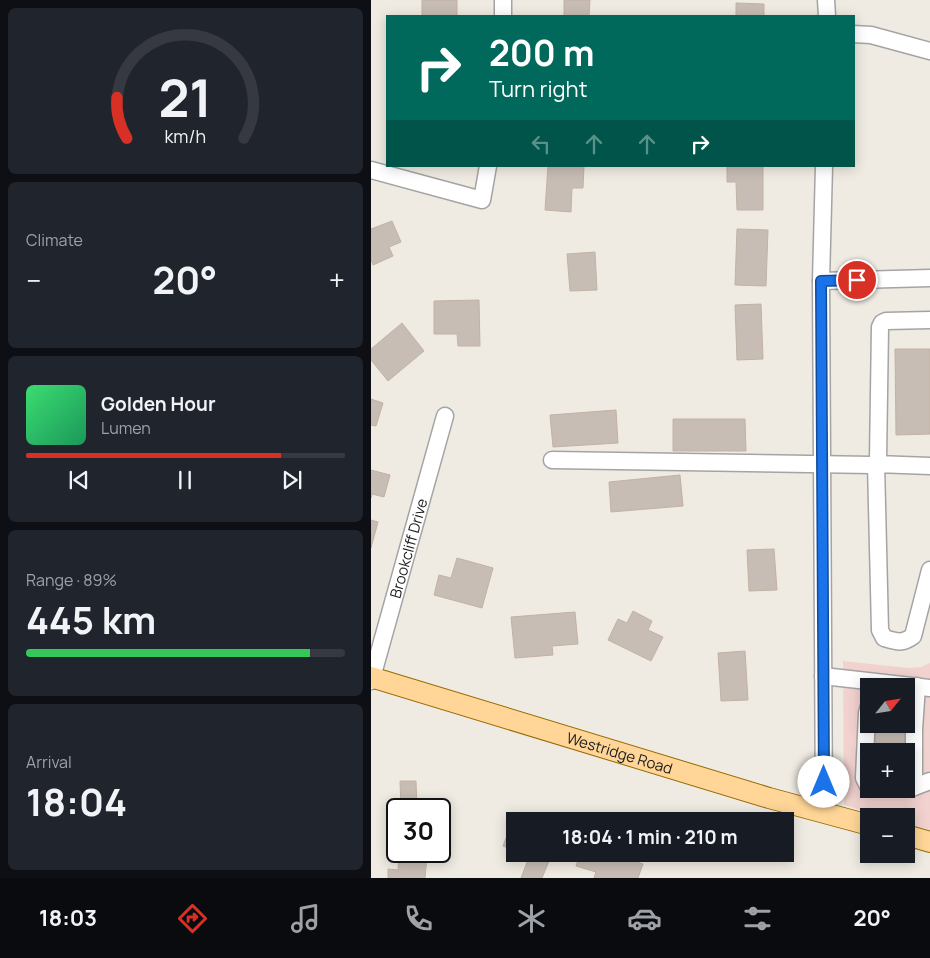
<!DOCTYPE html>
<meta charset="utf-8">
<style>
:root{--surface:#171b24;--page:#20242c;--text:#f1f3f6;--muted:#9ea1a6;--line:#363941;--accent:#d93025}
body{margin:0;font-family:Manrope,sans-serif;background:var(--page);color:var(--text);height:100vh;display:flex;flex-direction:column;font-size:19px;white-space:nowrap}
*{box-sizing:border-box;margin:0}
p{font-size:16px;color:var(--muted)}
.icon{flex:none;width:28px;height:28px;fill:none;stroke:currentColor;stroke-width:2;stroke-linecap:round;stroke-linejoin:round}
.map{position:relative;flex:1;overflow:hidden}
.panel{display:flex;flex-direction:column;gap:8px;padding:8px;background:#0d0f14;width:371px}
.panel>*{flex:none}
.banner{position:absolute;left:15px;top:15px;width:469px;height:152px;border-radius:0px;box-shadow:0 2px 12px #0003;background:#00695c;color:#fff;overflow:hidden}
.needle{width:32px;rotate:60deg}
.controls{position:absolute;left:489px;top:678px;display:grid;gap:10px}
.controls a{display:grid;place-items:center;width:55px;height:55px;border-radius:0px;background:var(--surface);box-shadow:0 2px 12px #0003;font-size:25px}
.speed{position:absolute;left:15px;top:798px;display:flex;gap:10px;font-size:25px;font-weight:700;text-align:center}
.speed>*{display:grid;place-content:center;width:65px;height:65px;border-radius:50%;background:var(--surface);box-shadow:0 2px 12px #0003;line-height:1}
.speed .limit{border:2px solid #111;border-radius:8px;background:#fff;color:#111}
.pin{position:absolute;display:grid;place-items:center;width:42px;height:42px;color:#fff;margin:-21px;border:2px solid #fff;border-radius:50%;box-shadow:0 1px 5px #0007}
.me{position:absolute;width:55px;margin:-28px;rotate:0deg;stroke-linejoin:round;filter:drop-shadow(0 0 4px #0008)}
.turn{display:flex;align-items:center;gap:18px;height:105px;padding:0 20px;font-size:22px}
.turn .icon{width:65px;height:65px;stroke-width:2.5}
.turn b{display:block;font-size:35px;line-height:42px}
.lanes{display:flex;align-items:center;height:48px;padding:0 20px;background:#0003;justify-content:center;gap:25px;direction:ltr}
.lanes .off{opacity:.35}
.big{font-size:38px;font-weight:700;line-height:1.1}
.panel .widget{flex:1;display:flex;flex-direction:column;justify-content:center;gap:8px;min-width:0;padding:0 18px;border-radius:8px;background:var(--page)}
.panel .dial{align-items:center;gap:0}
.dial svg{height:130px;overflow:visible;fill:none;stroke:var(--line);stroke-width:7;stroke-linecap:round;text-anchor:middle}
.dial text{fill:var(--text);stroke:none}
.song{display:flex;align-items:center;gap:15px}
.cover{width:60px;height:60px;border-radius:8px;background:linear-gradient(135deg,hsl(140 70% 55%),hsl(150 70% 35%))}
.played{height:5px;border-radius:2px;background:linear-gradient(90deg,var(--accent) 80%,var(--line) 80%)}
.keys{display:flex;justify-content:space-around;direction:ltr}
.heat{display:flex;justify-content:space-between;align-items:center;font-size:28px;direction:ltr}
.charge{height:8px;border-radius:4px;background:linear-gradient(90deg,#34c759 89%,var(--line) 0)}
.trip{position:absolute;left:135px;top:812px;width:288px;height:50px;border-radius:0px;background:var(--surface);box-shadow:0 2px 12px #0003;font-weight:700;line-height:50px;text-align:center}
.dock{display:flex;height:80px;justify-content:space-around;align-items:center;background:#090b0e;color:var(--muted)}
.dock .icon{width:35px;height:35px}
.dock .active{color:var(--accent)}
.dock b{font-size:22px;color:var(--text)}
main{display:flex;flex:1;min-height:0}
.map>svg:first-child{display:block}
.commercial{fill:#f2d2cf;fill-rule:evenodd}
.building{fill:#c7bdb5;stroke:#c2b2a3}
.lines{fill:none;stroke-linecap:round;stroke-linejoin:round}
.minor-casing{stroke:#a4a4a4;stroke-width:19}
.major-casing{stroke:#966a00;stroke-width:22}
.minor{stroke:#fff;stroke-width:16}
.major{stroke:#ffd697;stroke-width:20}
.route-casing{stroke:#114b97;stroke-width:12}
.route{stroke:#1a73e8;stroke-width:9}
.labels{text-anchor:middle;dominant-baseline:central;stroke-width:4.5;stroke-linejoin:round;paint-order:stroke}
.street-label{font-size:15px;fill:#1d1d1d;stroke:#fff}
</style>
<main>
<section class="panel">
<div class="widget dial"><svg viewBox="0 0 100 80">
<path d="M14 69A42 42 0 1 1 86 69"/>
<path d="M14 69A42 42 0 0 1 8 44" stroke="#d93025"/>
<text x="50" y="56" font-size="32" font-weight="700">21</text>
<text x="50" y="72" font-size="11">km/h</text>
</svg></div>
<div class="widget"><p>Climate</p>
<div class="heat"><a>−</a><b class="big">20°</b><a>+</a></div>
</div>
<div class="widget">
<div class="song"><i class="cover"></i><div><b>Golden Hour</b><p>Lumen</p></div></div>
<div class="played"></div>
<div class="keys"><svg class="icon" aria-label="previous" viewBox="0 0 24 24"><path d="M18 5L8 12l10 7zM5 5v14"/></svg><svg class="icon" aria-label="pause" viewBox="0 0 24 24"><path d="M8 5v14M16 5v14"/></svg><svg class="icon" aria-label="next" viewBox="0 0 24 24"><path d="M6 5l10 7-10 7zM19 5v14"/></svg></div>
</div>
<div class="widget"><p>Range · 89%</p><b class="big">445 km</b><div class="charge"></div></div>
<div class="widget"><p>Arrival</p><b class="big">18:04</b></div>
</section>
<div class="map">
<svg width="559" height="878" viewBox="0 0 559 878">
<rect width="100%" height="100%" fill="#efebe2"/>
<!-- commercial -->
<path class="commercial" d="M 472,661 L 538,668 L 550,667 L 559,663 L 559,830 L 535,824 L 535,816 L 510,816 L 473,805 ZM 498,686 L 535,686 L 535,724 L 498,724 ZM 498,751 L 535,751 L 535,789 L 498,789 Z"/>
<!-- building -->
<g class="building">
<rect x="51" y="0" width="35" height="16"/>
<path d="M 193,0 L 219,0 L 218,16 L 193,16 Z"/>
<path d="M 365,3 L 393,4 L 393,16 L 365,16 Z"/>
<path d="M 177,166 L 213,166 L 212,188 L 201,188 L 200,212 L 174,210 Z"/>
<path d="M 356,166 L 392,166 L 392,210 L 366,210 L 365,182 L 356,182 Z"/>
<path d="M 21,221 L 30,242 L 18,247 L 22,256 L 2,265 L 0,260 L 0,229 Z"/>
<path d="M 366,229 L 397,230 L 395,286 L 364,285 Z"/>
<path d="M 224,252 L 226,290 L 199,291 L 196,254 Z"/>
<path d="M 108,300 L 109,346 L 87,346 L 86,334 L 63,334 L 63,301 Z"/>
<path d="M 390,304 L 392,359 L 366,360 L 364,305 Z"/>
<path d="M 31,323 L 53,351 L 17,381 L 0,360 L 0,349 Z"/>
<path d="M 524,349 L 559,349 L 559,434 L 525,435 Z"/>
<path d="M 0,399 L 12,403 L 5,426 L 0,425 Z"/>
<path d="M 245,410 L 247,443 L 182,447 L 179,415 Z"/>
<path d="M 302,419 L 374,419 L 375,451 L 302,451 Z"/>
<path d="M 0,470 L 19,475 L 13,497 L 1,494 L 0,498 Z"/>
<path d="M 309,475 L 312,506 L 240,512 L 238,482 Z"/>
<path d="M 0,520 L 7,522 L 0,548 Z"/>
<path d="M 403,549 L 406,590 L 378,591 L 376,550 Z"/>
<path d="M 86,558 L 122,568 L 111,608 L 63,595 L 68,575 L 80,578 Z"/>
<path d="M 262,611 L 281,621 L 277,630 L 292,637 L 280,661 L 237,640 L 247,619 L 256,623 Z"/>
<path d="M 204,612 L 207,644 L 181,646 L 182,655 L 144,658 L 140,617 Z"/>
<path d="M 374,651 L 377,700 L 350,701 L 347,653 Z"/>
<path d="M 504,724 L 535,724 L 535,765 L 535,751 L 505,751 Z"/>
<path d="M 29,781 L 45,781 L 46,809 L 30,809 Z"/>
<path d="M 23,809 L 26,809 L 26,833 L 24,833 Z"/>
<path d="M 142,820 L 146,821 L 144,821 L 144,851 L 132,846 Z"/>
<path d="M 28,853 L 56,856 L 54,878 L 17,878 L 17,869 L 27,870 Z"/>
<path d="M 150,854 L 181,854 L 171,878 L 150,878 L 158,857 Z"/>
<path d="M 209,854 L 242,854 L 272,864 L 267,878 L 223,878 L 225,872 L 205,866 Z"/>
</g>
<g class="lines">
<!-- minor casing -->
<g class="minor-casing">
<g id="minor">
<path d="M 455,0 L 456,16"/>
<path d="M 132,16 L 132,0"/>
<path d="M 482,34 L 500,35 L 559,51"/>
<path d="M 453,166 L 450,281 L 453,812"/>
<path d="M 0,170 L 111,200 L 117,166"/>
<path d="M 450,281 L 559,278"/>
<path d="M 181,460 L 501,465 L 505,464 L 507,459 L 509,327 L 511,323 L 515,321 L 559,320"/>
<path d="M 559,466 L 505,464 L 509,630 L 513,638 C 526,642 531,644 542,636 L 559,570"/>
<path d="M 452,676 L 559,688"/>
<path id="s1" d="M 0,681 L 74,416"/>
<path d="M 498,706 L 496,713 L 493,778 L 496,784 L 498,784"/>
<path d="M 535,787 L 543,787 L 559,781"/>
<path d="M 543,787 L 543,729 L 546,686"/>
</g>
</g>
<!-- major casing -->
<g class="major-casing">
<g id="major">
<path id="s2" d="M 0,677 L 398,798 L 498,825"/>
<path d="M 535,835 L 559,842"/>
</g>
</g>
<!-- minor -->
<use href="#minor" class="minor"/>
<!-- major -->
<use href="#major" class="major"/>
</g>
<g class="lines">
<!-- route casing -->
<g class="route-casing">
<path id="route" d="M 453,782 L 450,281 L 486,280"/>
</g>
<!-- route -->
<use href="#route" class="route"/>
</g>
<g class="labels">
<!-- street labels -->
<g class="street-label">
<text stroke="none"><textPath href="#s1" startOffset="138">Brookcliff Drive</textPath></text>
<text stroke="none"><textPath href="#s2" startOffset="260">Westridge Road</textPath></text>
</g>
</g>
</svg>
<div class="controls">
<a><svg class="needle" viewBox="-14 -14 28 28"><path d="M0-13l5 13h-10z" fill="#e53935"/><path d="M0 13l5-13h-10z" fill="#9ea1a6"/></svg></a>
<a>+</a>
<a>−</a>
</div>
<div class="speed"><div class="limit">30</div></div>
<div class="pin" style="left:486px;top:280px;background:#d93025"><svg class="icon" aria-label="arrive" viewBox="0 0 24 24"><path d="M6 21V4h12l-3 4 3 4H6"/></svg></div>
<svg class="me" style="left:453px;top:782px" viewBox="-20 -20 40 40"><circle r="19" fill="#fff"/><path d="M0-13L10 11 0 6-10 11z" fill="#1a73e8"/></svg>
<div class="trip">18:04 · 1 min · 210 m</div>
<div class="banner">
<div class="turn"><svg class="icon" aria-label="right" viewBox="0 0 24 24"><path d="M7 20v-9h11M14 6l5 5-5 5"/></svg><div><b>200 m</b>Turn right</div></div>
<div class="lanes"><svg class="icon off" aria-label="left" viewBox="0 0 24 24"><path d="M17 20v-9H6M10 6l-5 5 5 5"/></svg><svg class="icon off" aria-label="ahead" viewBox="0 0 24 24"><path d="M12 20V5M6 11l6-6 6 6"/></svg><svg class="icon off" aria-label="ahead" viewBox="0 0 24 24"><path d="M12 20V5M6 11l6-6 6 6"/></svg><svg class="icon" aria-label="right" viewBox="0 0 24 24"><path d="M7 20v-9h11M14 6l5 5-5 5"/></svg></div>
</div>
</div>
</main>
<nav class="dock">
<b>18:03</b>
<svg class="icon active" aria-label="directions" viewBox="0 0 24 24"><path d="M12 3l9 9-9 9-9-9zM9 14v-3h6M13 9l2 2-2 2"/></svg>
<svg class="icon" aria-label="music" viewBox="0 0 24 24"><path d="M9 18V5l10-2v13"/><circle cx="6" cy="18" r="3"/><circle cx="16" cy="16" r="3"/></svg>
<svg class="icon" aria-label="phone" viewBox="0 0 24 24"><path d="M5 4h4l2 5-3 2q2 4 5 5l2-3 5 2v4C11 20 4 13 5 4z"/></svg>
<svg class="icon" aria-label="climate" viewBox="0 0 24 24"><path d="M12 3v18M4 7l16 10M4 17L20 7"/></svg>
<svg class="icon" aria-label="car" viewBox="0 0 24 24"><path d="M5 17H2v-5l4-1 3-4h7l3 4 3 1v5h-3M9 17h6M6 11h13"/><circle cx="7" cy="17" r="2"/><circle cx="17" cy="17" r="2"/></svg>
<svg class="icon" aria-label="filters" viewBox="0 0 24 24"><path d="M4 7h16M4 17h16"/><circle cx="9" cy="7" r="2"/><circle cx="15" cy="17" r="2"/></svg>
<b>20°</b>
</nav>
